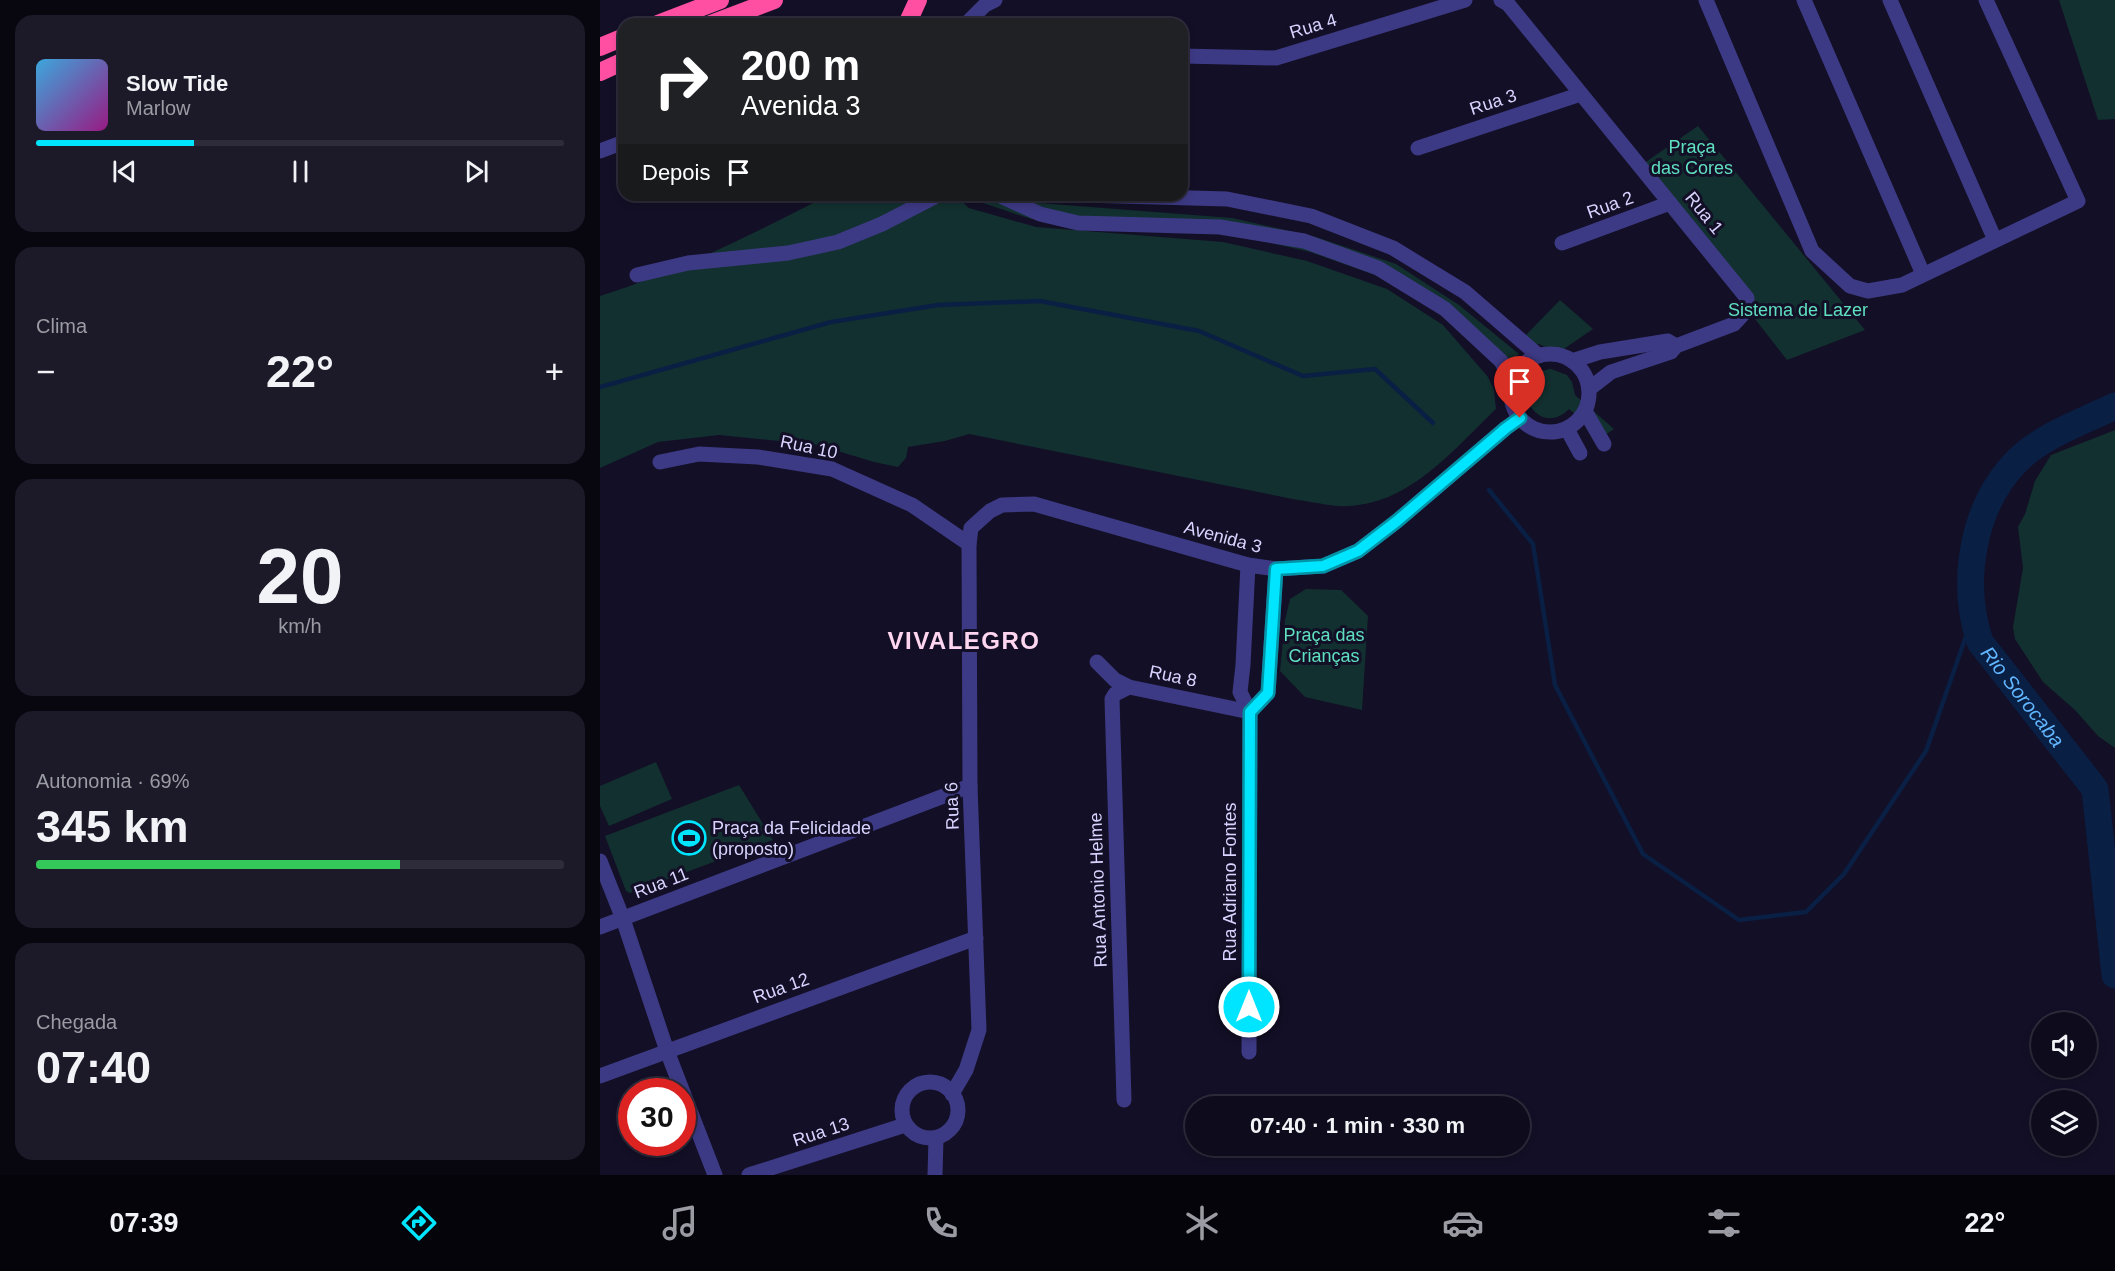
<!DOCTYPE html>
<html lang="pt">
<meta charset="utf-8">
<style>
:root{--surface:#0e0b1c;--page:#1c1929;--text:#f1f3f6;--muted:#9b9ba3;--line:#2e2b3b;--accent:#00e5ff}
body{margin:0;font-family:Helvetica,sans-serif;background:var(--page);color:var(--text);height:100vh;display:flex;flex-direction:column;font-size:22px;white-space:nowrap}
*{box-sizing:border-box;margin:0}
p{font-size:20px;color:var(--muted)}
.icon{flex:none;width:33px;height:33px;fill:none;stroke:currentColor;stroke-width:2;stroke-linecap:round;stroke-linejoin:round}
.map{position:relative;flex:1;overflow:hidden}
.drawer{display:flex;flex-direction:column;gap:15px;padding:15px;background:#08060f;width:600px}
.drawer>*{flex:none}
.banner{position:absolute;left:18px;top:18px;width:570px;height:183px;border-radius:18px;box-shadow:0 3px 9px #0003,0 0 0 2px var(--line);background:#202124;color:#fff;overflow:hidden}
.buttons{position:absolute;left:1431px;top:1012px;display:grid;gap:12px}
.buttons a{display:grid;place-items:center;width:66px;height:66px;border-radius:50%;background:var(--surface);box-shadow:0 3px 9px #0003,0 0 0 2px var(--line);font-size:30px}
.speed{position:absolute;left:18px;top:1078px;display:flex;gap:12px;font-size:30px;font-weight:700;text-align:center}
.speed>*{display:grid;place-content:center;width:78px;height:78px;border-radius:50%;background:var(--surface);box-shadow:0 3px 9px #0003,0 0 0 2px var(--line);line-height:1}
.speed .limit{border:9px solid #d22;background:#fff;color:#111}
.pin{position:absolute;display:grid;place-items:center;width:51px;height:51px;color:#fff;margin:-62px -26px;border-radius:50% 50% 50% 0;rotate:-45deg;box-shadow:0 0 6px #0007}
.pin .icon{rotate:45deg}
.me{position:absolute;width:66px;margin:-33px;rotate:0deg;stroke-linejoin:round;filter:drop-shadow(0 0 4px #0008)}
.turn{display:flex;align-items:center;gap:21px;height:126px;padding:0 24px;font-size:27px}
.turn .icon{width:78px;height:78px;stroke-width:2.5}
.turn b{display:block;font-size:42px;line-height:51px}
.then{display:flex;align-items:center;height:57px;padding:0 24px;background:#0003;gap:12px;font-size:22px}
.big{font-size:45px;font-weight:700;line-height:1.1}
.drawer .tile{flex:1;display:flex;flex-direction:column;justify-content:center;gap:9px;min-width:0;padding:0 21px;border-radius:18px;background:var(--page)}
.drawer .dial{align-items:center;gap:0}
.dial b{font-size:78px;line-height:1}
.song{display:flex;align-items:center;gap:18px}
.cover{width:72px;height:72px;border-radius:9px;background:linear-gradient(135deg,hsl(200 70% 55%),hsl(310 70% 35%))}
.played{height:6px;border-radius:3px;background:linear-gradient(90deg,var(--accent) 30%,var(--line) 30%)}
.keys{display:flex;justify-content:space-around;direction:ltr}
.heat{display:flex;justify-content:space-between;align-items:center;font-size:33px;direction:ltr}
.charge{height:9px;border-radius:4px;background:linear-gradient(90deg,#34c759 69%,var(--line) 0)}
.trip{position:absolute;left:585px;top:1096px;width:345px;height:60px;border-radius:30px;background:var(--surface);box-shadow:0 3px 9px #0003,0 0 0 2px var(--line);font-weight:700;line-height:60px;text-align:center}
.tabs{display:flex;height:96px;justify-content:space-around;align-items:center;background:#06040b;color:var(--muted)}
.tabs .icon{width:42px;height:42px}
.tabs .current{color:var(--accent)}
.tabs b{font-size:27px;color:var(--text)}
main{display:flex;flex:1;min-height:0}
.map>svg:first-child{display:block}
.green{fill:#12302f}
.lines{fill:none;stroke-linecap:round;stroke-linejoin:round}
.stream{stroke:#0a1f44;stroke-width:4.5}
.river{stroke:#0a1f44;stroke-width:27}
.minor{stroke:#3d3a85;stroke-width:15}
.highway{stroke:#ff4fa3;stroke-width:18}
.route-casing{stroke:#0095a6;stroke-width:15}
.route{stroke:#00e5ff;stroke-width:10}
.labels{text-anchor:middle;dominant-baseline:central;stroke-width:6;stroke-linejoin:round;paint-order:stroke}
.street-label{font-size:18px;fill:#d9d4ff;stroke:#130f26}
.park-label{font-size:18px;fill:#5fe0c0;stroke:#130f26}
.poi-label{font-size:18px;fill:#d9d4ff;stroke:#130f26;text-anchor:start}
.water-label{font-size:20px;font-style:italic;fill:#62b6ff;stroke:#130f26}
.district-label{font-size:24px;font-weight:bold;letter-spacing:1.5px;fill:#ffd6f0;stroke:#130f26}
</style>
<main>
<section class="drawer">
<div class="tile">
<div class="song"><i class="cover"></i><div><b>Slow Tide</b><p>Marlow</p></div></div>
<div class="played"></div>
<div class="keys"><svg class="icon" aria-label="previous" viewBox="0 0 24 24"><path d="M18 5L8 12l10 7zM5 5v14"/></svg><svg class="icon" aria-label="pause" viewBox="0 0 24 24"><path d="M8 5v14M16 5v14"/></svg><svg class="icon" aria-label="next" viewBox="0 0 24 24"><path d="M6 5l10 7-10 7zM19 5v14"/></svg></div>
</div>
<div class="tile"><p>Clima</p>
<div class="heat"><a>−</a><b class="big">22°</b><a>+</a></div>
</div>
<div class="tile dial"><b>20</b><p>km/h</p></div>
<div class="tile"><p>Autonomia · 69%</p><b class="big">345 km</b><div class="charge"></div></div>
<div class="tile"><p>Chegada</p><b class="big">07:40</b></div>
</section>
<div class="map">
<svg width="1515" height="1175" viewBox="0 0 1515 1175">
<rect width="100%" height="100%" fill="#130f26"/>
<!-- green -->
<g class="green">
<path d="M 1459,0 L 1515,0 L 1515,119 L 1498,120 Z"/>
<path d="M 1098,126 L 1265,330 L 1187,360 L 1037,168 Z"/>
<path d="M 221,195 L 355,195 L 369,208 L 436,227 L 623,242 L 707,261 L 787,289 L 843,325 L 888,377 L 894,390 L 896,409 C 854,449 811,503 749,506 C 733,507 714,502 698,500 L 369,434 L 345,441 L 308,447 L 306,458 L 298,467 L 274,462 L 218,445 L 119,435 L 58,442 L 0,468 L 0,296 C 76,272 147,237 217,201 Z"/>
<path d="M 368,195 L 414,195 L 439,203 L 632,218 L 716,237 L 796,264 L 859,305 L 919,354 L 914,360 L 911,369 L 846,316 L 789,280 L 710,252 L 623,232 L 431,219 L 374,200 Z"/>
<path d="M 960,300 L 993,329 L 958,353 L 939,344 L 928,347 L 920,341 Z"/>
<path d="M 951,369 L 967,375 L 972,382 L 975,395 L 1014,429 L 1002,437 L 969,409 C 937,442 901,376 951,369 Z"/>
<path d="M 1515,430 L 1515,748 L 1498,736 L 1475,710 L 1443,682 L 1415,639 L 1413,627 L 1423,568 L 1418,527 L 1425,514 L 1435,481 L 1451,455 Z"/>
<path d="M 706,589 L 741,590 L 768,616 L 762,710 L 705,697 L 680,671 L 685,620 L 690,599 Z"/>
<path d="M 56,762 L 72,799 L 9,826 L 0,806 L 0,786 Z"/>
<path d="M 139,785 L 173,840 L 30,893 L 26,891 L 5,836 Z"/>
</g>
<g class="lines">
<!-- stream -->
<g class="stream">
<path d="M 0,387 L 231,322 L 338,305 L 440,301 L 599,331 L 703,376 L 775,369 L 833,423"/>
<path d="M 889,490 L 933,544 L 955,685 L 1043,854 L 1139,920 L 1206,912 L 1244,874 L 1326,751 L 1372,619"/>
</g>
<!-- river -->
<path class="river" id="s1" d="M 1515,406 C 1484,421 1444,435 1419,459 C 1372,505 1360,582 1380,642 L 1495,789 L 1515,975"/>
<!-- minor -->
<g class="minor">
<path d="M 901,0 L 908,4 L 1147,298 L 1146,311 L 1134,324 L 1076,346 L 1071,352 L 1011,372 L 989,389"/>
<path d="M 1106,0 L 1212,251 L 1250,286 L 1268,291 L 1302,285 L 1478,201 L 1386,0"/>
<path d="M 1204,0 L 1323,274"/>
<path d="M 1290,0 L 1395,240"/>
<path d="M 366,24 L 385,5 L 395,0"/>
<path d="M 582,56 L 676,58 L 865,0"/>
<path d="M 818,148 L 981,94"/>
<path d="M 0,151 L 24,142"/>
<path d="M 398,195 L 440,214 L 478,223 L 620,227 L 704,241 L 778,268 L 845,309 L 901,361 L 912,382"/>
<path d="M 484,195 L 627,199 L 711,216 L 793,248 L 865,292 L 939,356"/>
<path d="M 962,243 L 1070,203"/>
<path d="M 37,275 L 88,263 L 188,253 L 238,242 L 282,224 L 338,195"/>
<circle cx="950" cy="393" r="39"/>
<path d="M 972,361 L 1000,352 L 1068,341 L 1076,346"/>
<path d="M 985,411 L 1004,444"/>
<path d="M 967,429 L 980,453"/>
<path d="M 60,462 L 99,454 L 158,457 L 232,469 L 312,505 L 369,544"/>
<path d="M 648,565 L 643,665 L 640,692 L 650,712 L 649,1052"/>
<path d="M 497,662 L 515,680 L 529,687 L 650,712"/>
<path d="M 650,712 L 668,693 L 676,569"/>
<path d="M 0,861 L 23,919 L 67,1051 L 115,1175"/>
<path d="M 0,927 L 370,786"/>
<path d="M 0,1076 L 376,938"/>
<circle cx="330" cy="1110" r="28"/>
<path d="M 352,1094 L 366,1070 L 379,1030 L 370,786 L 369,544 L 371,528 L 390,511 L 402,505 L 434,504 L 648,565 L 676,569 L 723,566 L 758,551 L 797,521 L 906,428 L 920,418"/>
<path d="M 524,1100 L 512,699 L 515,694 L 529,687"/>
<path d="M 149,1175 L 305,1125"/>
<path d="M 335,1175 L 336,1138"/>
</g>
<!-- highway -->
<g class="highway">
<path d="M 58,24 L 120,0"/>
<path d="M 111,24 L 174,0"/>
<path d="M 307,24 L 318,0"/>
<path d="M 0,47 L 24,37"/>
<path d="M 0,72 L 24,61"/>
</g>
</g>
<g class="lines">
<!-- route casing -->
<g class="route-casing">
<path id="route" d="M 649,1007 L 650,712 L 668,693 L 676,569 L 723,566 L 758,551 L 797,521 L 906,428 L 920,418"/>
</g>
<!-- route -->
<use href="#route" class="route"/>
</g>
<!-- icons -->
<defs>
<g id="stadium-ring" transform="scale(1.725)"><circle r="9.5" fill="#130f26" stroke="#00e5ff" stroke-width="1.5"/><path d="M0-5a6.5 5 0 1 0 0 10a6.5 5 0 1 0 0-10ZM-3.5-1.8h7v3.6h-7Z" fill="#00e5ff"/></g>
</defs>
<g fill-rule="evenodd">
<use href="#stadium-ring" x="89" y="838"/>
</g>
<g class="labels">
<!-- street labels -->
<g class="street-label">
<text transform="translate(713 26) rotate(-17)">Rua 4</text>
<text transform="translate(893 102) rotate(-18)">Rua 3</text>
<text transform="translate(1010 205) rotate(-20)">Rua 2</text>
<text transform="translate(1104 213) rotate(51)">Rua 1</text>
<text transform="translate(209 447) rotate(12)">Rua 10</text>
<text transform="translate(623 537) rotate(15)">Avenida 3</text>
<text transform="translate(573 676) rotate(12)">Rua 8</text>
<text transform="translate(352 806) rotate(-92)">Rua 6</text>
<text transform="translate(630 882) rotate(-90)">Rua Adriano Fontes</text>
<text transform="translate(61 883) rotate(-21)">Rua 11</text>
<text transform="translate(498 890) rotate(-92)">Rua Antonio Helme</text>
<text transform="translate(181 988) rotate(-20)">Rua 12</text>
<text transform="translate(221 1132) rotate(-18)">Rua 13</text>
</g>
<!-- park labels -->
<g class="park-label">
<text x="1092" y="147">Praça<tspan x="1092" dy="21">das Cores</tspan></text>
<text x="1198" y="310">Sistema de Lazer</text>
<text x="724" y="635">Praça das<tspan x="724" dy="21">Crianças</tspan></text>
</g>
<!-- poi labels -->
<g class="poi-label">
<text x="112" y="828">Praça da Felicidade<tspan x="112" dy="21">(proposto)</tspan></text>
</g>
<!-- water labels -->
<g class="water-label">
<text stroke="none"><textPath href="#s1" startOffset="376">Rio Sorocaba</textPath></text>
</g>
<!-- district labels -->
<g class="district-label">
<text x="364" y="640">VIVALEGRO</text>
</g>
</g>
</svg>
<div class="buttons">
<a><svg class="icon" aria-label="sound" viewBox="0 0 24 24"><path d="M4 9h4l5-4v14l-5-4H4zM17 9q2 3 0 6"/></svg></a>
<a><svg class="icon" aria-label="layers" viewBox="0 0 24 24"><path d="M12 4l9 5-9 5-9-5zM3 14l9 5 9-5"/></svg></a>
</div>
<div class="speed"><div class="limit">30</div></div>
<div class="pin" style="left:920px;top:418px;background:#d93025"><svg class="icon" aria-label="arrive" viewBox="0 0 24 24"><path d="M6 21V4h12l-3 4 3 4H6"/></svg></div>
<svg class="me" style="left:649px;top:1007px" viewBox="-20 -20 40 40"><circle r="17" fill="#00e5ff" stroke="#fff" stroke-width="3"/><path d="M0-11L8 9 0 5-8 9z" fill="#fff"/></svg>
<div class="trip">07:40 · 1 min · 330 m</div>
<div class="banner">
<div class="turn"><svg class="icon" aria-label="right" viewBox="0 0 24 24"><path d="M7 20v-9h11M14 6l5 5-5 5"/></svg><div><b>200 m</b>Avenida 3</div></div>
<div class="then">Depois<svg class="icon" aria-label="arrive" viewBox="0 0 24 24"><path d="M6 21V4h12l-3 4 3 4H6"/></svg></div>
</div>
</div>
</main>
<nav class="tabs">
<b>07:39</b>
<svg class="icon current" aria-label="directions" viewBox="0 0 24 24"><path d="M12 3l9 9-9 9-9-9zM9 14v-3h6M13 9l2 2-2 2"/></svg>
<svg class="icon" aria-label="music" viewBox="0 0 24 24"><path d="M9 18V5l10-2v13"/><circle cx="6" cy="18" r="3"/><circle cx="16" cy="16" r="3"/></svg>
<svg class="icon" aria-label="phone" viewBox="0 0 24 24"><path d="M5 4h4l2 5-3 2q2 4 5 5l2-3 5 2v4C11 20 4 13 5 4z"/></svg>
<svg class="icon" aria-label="climate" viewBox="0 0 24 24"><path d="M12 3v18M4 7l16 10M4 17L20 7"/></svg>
<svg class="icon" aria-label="car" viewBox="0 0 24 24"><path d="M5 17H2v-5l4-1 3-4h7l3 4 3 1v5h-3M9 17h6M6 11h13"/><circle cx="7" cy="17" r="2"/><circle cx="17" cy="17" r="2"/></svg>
<svg class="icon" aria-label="filters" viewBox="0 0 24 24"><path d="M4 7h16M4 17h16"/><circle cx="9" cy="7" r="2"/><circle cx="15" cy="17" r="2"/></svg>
<b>22°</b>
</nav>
